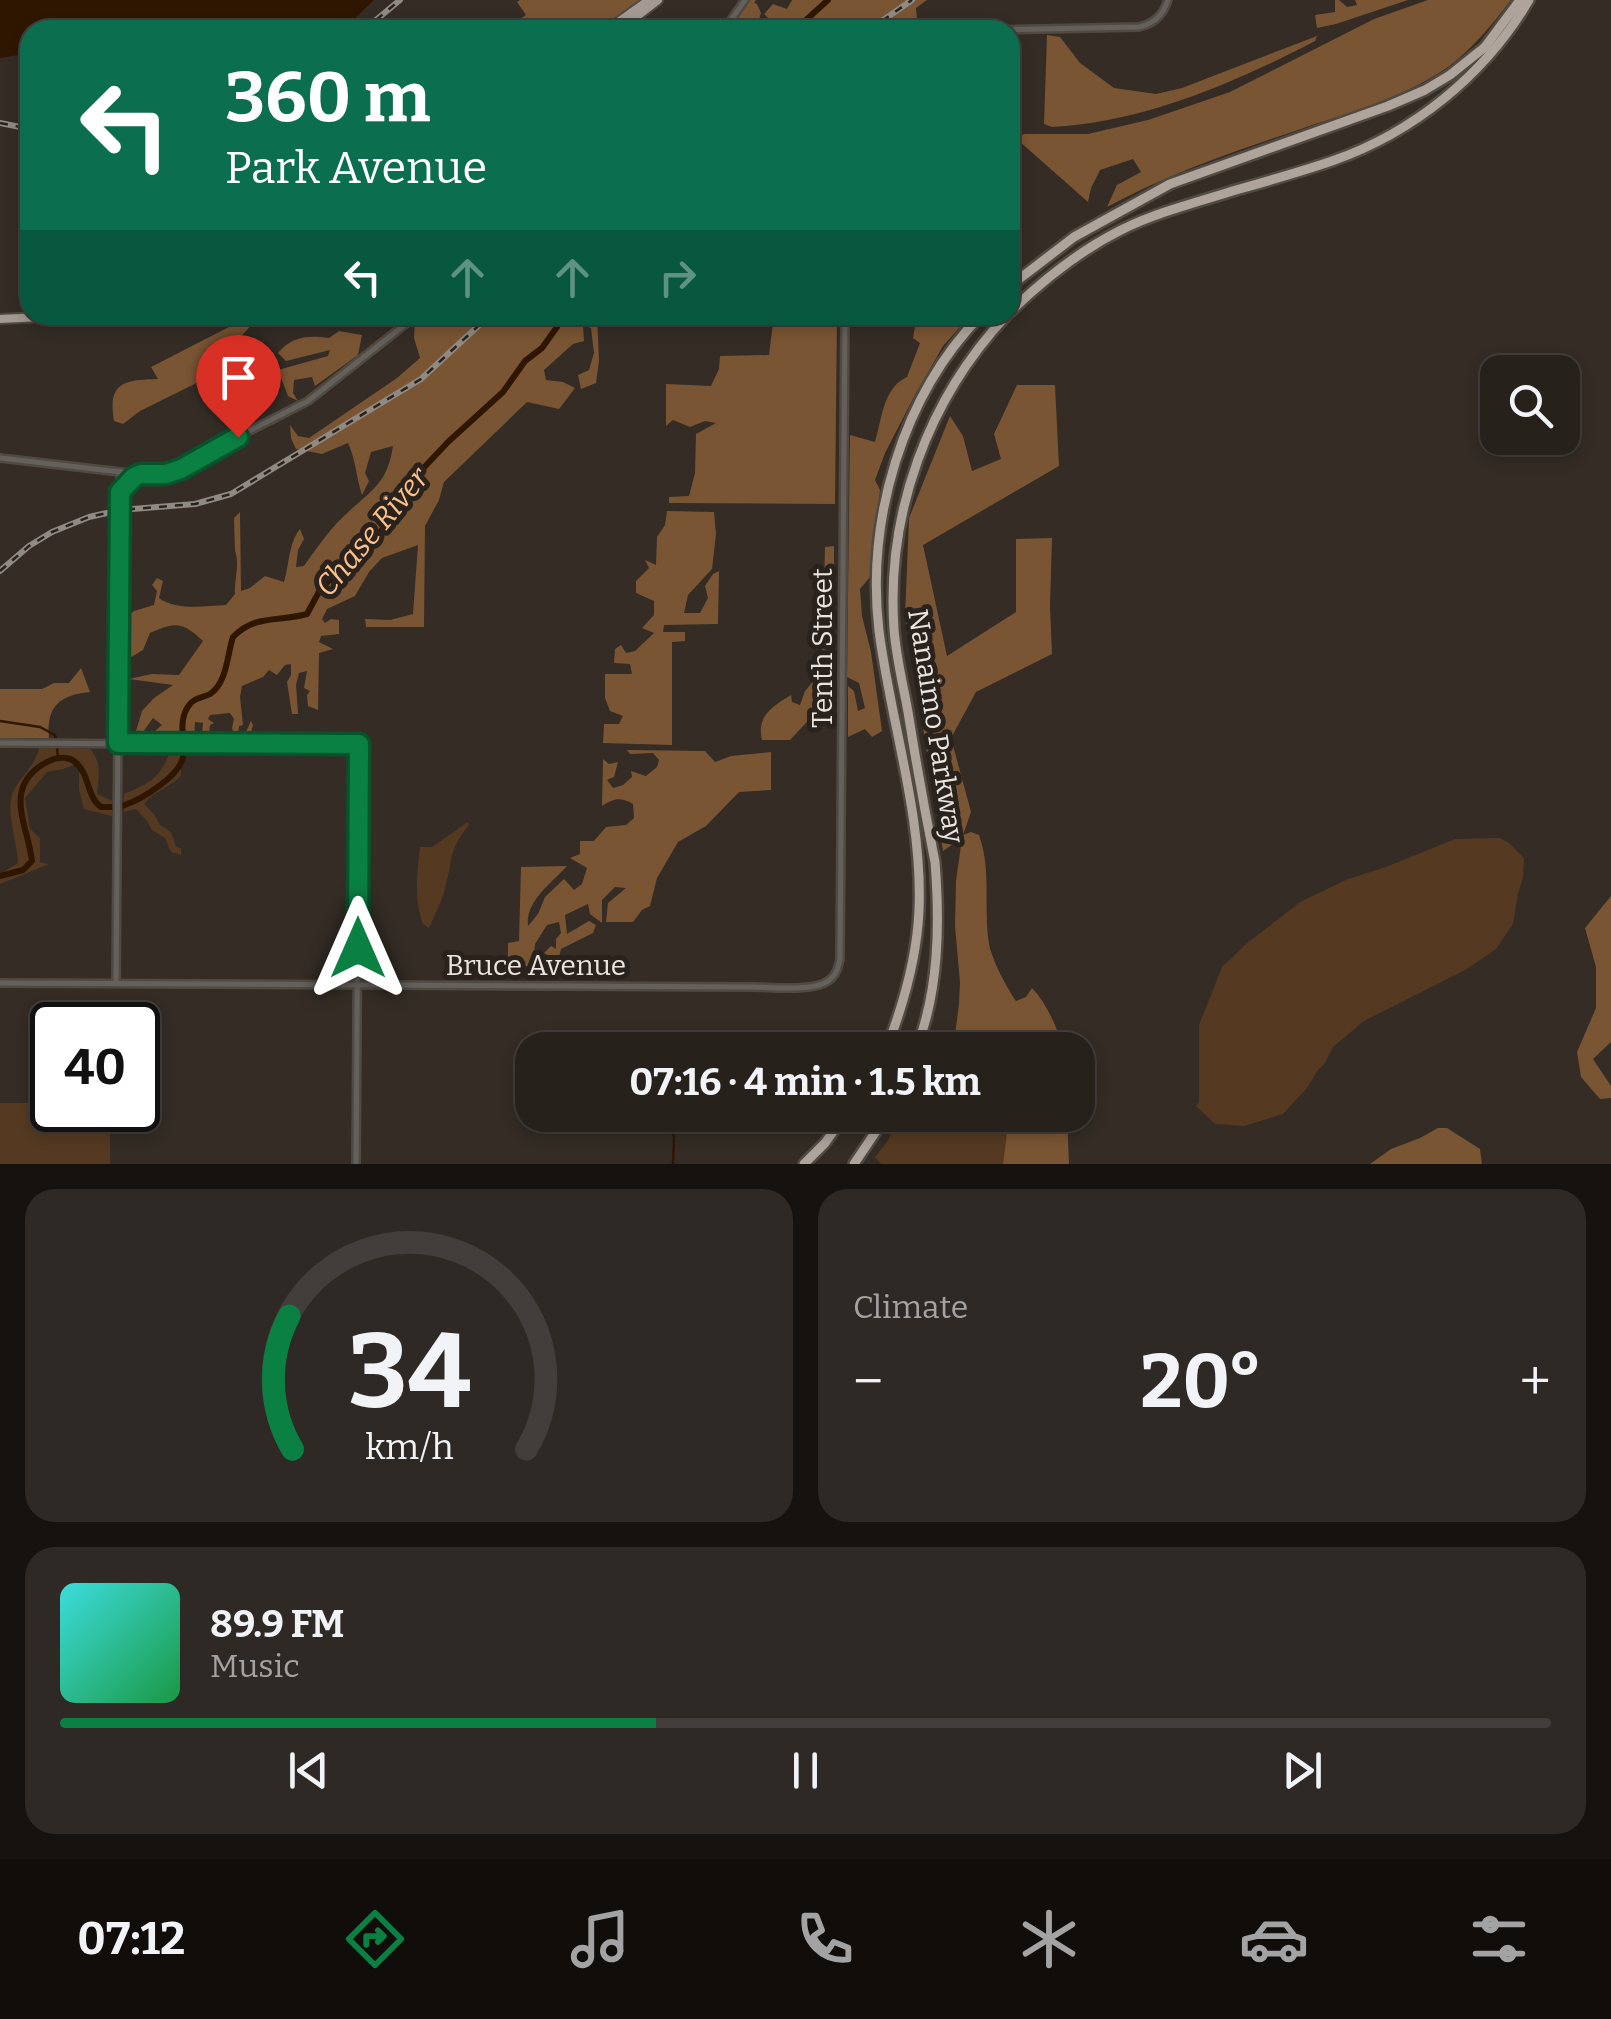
<!DOCTYPE html>
<meta charset="utf-8">
<style>
:root{--surface:#27211c;--page:#2f2925;--text:#f1f3f6;--muted:#a4a3a3;--line:#433e3b;--accent:#0b8043}
body{margin:0;font-family:Bitter,serif;background:var(--page);color:var(--text);height:100vh;display:flex;flex-direction:column;font-size:38px;white-space:nowrap}
*{box-sizing:border-box;margin:0}
p{font-size:32px;color:var(--muted)}
.icon{flex:none;width:55px;height:55px;fill:none;stroke:currentColor;stroke-width:2;stroke-linecap:round;stroke-linejoin:round}
.map{position:relative;height:1164px;overflow:hidden}
.details{display:flex;flex-direction:column;gap:25px;padding:25px;background:#15120f;flex:1}
.details>*{flex:none}
.hud{position:absolute;left:20px;top:20px;width:1000px;height:305px;border-radius:30px;box-shadow:0 5px 15px #0003,0 0 0 2px var(--line);background:#0b6e4f;color:#fff;overflow:hidden}
.tools{position:absolute;left:1480px;top:355px;display:grid;gap:20px}
.tools a{display:grid;place-items:center;width:100px;height:100px;border-radius:20px;background:var(--surface);box-shadow:0 5px 15px #0003,0 0 0 2px var(--line);font-size:50px}
.speed{position:absolute;left:30px;top:1002px;display:flex;gap:20px;font-size:50px;font-weight:700;text-align:center}
.speed>*{display:grid;place-content:center;width:130px;height:130px;border-radius:50%;background:var(--surface);box-shadow:0 5px 15px #0003,0 0 0 2px var(--line);line-height:1}
.speed .limit{border:5px solid #111;border-radius:15px;background:#fff;color:#111}
.pin{position:absolute;display:grid;place-items:center;width:85px;height:85px;color:#fff;margin:-102px -42px;border-radius:50% 50% 50% 0;rotate:-45deg;box-shadow:0 0 10px #0007}
.pin .icon{rotate:45deg}
.me{position:absolute;width:110px;margin:-55px;rotate:0deg;stroke-linejoin:round;filter:drop-shadow(0 0 8px #0008)}
.turn{display:flex;align-items:center;gap:35px;height:210px;padding:0 40px;font-size:45px}
.turn .icon{width:130px;height:130px;stroke-width:2.5}
.turn b{display:block;font-size:70px;line-height:85px}
.lanes{display:flex;align-items:center;height:95px;padding:0 40px;background:#0003;justify-content:center;gap:50px;direction:ltr}
.lanes .off{opacity:.35}
.big{font-size:75px;font-weight:700;line-height:1.1}
.details .widget{flex:1;display:flex;flex-direction:column;justify-content:center;gap:15px;min-width:0;padding:0 35px;border-radius:30px;background:var(--page)}
.details .dial{align-items:center;gap:0}
.dial svg{height:260px;overflow:visible;fill:none;stroke:var(--line);stroke-width:7;stroke-linecap:round;text-anchor:middle}
.dial text{fill:var(--text);stroke:none}
.song{display:flex;align-items:center;gap:30px}
.cover{width:120px;height:120px;border-radius:15px;background:linear-gradient(135deg,hsl(180 70% 55%),hsl(140 70% 35%))}
.played{height:10px;border-radius:5px;background:linear-gradient(90deg,var(--accent) 40%,var(--line) 40%)}
.keys{display:flex;justify-content:space-around;direction:ltr}
.heat{display:flex;justify-content:space-between;align-items:center;font-size:55px;direction:ltr}
.details .tiles{flex:1;display:grid;gap:25px;grid-template-columns:1fr 1fr}
.widget:last-child{grid-column:span 2}
.trip{position:absolute;left:515px;top:1032px;width:580px;height:100px;border-radius:30px;background:var(--surface);box-shadow:0 5px 15px #0003,0 0 0 2px var(--line);font-weight:700;line-height:100px;text-align:center}
.menu{display:flex;height:160px;justify-content:space-around;align-items:center;background:#100d0b;color:var(--muted)}
.menu .icon{width:70px;height:70px}
.menu .active{color:var(--accent)}
.menu b{font-size:45px;color:var(--text)}
.map>svg:first-child{display:block}
.green{fill:#553a21}
.forest{fill:#7a5534}
.water{fill:#2f1600}
.lines{fill:none;stroke-linecap:round;stroke-linejoin:round}
.stream{stroke:#2f1600;stroke-width:2.5}
.river{stroke:#2f1600;stroke-width:6}
.tertiary-casing{stroke:#514a43;stroke-width:10}
.trunk-casing{stroke:#514a43;stroke-width:12}
.motorway-casing{stroke:#514a43;stroke-width:14}
.tertiary{stroke:#64605c;stroke-width:5}
.trunk{stroke:#a49a93;stroke-width:8}
.motorway{stroke:#aea49c;stroke-width:9}
.rail-casing{stroke:#908a84;stroke-width:6}
.rail{stroke:#2a221c;stroke-width:2.5;stroke-dasharray:8;stroke-linecap:butt}
.route-casing{stroke:#07532c;stroke-width:25}
.route{stroke:#0b8043;stroke-width:18}
.labels{text-anchor:middle;dominant-baseline:central;stroke-width:10;stroke-linejoin:round;paint-order:stroke}
.street-label{font-size:28px;fill:#eae5e0;stroke:#2a221c}
.water-label{font-size:30px;font-style:italic;fill:#fdc08a;stroke:#2a221c}
</style>
<div class="map">
<svg width="1611" height="1164" viewBox="0 0 1611 1164">
<rect width="100%" height="100%" fill="#342c25"/>
<!-- green -->
<g class="green">
<path d="M 39,748 L 90,749 C 102,762 99,777 97,794 L 112,801 L 112,816 L 84,809 L 79,790 L 79,763 L 63,769 L 47,772 L 25,798 L 30,829 L 40,838 L 40,862 L 49,864 L 0,884 L 0,874 L 18,863 C 18,845 4,808 14,790 C 22,775 35,766 39,748 Z"/>
<path d="M 171,749 L 181,749 L 181,776 C 170,787 153,792 144,804 L 154,814 L 160,825 L 171,832 L 176,847 L 181,848 L 181,855 L 171,852 L 165,838 L 152,830 L 147,821 L 136,809 L 124,812 L 124,794 C 151,783 161,777 171,749 Z"/>
<path d="M 468,822 L 469,825 C 447,852 454,858 445,888 C 442,901 435,915 429,928 L 423,924 C 414,900 417,873 420,847 L 432,847 Z"/>
<path d="M 1500,838 L 1509,843 L 1524,858 L 1523,878 L 1518,894 L 1513,924 L 1496,949 L 1467,969 L 1364,1021 L 1333,1047 L 1325,1063 L 1318,1070 L 1307,1088 L 1283,1114 L 1244,1126 L 1215,1124 L 1196,1106 L 1199,1102 L 1199,1025 L 1222,967 L 1245,945 L 1300,902 L 1348,879 L 1386,867 L 1455,839 Z"/>
<path d="M 0,1103 L 52,1103 L 52,1110 L 110,1110 L 110,1164 L 0,1164 Z"/>
<path d="M 900,1115 L 1013,1115 L 1018,1164 L 881,1164 L 875,1157 L 887,1142 Z"/>
</g>
<!-- forest -->
<g class="forest">
<path d="M 520,0 L 641,0 L 614,21 L 597,30 L 503,30 L 526,15 L 517,2 Z"/>
<path d="M 750,0 L 756,0 L 754,3 L 757,4 L 761,13 L 758,23 L 765,29 L 772,22 L 764,14 L 773,4 L 787,9 L 792,0 L 927,0 L 916,8 L 917,19 L 896,30 L 754,30 L 752,20 L 746,18 L 740,26 L 732,25 Z"/>
<path d="M 1335,0 L 1339,0 L 1347,7 L 1357,5 L 1355,0 L 1408,0 L 1336,24 L 1317,28 L 1315,15 L 1335,12 Z"/>
<path d="M 1428,0 L 1511,0 C 1493,24 1472,49 1448,67 C 1402,99 1344,114 1292,132 C 1228,153 1166,175 1107,207 L 1117,185 L 1141,172 L 1133,159 L 1100,170 L 1091,188 L 1088,202 L 1019,141 L 1023,134 L 1088,134 L 1148,120 L 1230,92 L 1374,19 Z"/>
<path d="M 1047,35 L 1060,37 L 1080,63 L 1114,88 L 1156,94 L 1182,88 L 1317,36 L 1315,41 C 1237,82 1142,123 1052,127 L 1044,124 Z"/>
<path d="M 232,315 L 260,315 L 233,346 L 233,365 L 140,411 L 123,424 L 114,421 C 107,381 126,380 158,379 L 151,367 L 229,327 Z"/>
<path d="M 421,315 L 597,315 L 599,361 L 596,383 L 581,389 L 578,375 L 589,370 L 594,353 L 591,328 L 583,325 L 584,341 L 573,344 L 544,370 L 546,380 L 563,382 L 575,388 L 559,409 L 527,402 L 444,482 L 439,500 L 425,526 L 424,627 L 366,627 L 365,619 L 390,620 L 413,614 L 418,545 L 382,558 L 369,572 L 355,596 L 327,609 L 322,619 L 325,623 L 331,619 L 339,620 L 339,634 L 321,636 L 319,642 L 333,649 L 319,653 L 318,710 L 308,706 L 307,695 L 310,691 L 304,688 L 307,671 L 299,673 L 296,685 L 298,714 L 292,714 L 287,682 L 291,675 L 291,664 L 285,665 L 277,675 L 269,670 L 263,677 L 242,686 L 240,697 L 243,725 L 239,726 L 238,734 L 245,734 L 251,721 L 253,725 L 251,732 L 260,735 L 255,740 L 236,740 L 232,728 L 234,719 L 230,713 L 210,715 L 208,719 L 214,723 L 210,725 L 209,735 L 204,738 L 200,736 L 202,733 L 203,723 L 195,722 L 194,738 L 159,739 L 148,737 L 162,725 L 153,718 L 138,739 L 125,738 L 129,732 L 136,731 L 142,711 L 154,698 L 173,685 L 129,679 L 152,674 L 179,675 L 203,641 C 182,621 175,622 150,633 L 143,650 L 128,659 L 123,649 L 123,620 L 134,611 L 154,605 L 157,591 L 152,585 L 157,578 L 163,581 L 159,598 C 176,611 206,606 226,605 L 235,594 C 234,580 240,564 235,551 L 234,518 L 240,512 L 241,591 L 250,588 L 265,576 L 284,582 C 289,565 289,542 300,529 L 304,539 L 298,550 L 296,567 L 304,566 C 316,549 329,530 344,516 C 371,490 387,485 393,446 L 371,452 L 365,473 L 369,481 L 362,495 C 356,477 356,460 348,443 L 322,454 L 296,449 L 291,438 L 290,425 L 298,436 L 309,438 L 397,378 L 420,358 L 414,338 L 415,320 Z"/>
<path d="M 774,315 L 837,315 L 835,504 L 669,503 L 669,497 L 689,496 L 695,473 L 696,434 L 716,423 L 705,421 L 690,427 L 673,420 L 666,426 L 666,384 L 711,386 L 719,369 L 720,356 L 769,355 Z"/>
<path d="M 917,315 L 971,315 L 943,346 L 915,395 L 885,453 L 875,480 L 880,490 L 870,577 L 860,589 L 862,616 L 871,652 L 882,731 L 872,737 L 865,729 L 848,737 L 848,686 L 854,691 L 858,711 L 865,708 L 859,683 L 847,677 L 850,435 L 875,442 C 882,419 883,388 907,377 L 920,343 L 913,338 Z"/>
<path d="M 339,331 L 362,335 L 358,355 L 315,386 L 312,377 L 294,380 L 293,393 L 298,401 L 288,396 L 278,370 L 328,356 L 330,350 L 286,361 L 278,353 C 292,336 308,335 329,338 Z"/>
<path d="M 1017,385 L 1055,385 L 1059,466 L 923,545 L 947,656 L 1016,612 L 1016,539 L 1052,538 L 1050,606 L 1052,654 L 976,692 L 951,738 L 971,812 L 963,835 L 971,832 L 979,835 C 992,871 983,908 989,944 C 992,960 1007,988 1016,1001 L 1026,997 L 1032,988 C 1048,1005 1057,1028 1064,1050 L 953,1050 L 959,1004 L 960,982 L 955,926 L 956,881 L 962,838 L 943,851 L 905,617 L 909,518 L 950,416 L 963,436 L 972,471 L 1001,459 L 994,434 Z"/>
<path d="M 667,511 L 714,512 L 716,534 L 712,569 L 688,595 L 684,613 L 700,613 L 708,598 L 705,586 L 713,574 L 719,571 L 718,624 L 664,625 L 663,632 L 685,632 L 685,641 L 672,642 L 672,745 L 603,743 L 604,724 L 619,724 L 623,716 L 610,711 L 605,698 L 605,674 L 632,674 L 630,664 L 614,663 L 615,649 L 621,645 L 626,653 L 635,651 L 654,633 L 642,628 L 654,615 L 654,601 L 636,593 L 636,581 L 649,568 L 645,560 L 656,565 L 657,537 L 665,525 Z"/>
<path d="M 834,546 L 834,604 L 832,614 L 834,639 L 827,650 L 826,665 L 833,668 L 833,692 L 823,695 L 806,723 L 790,740 L 762,740 C 756,716 773,706 791,695 L 792,702 L 800,705 L 805,691 L 822,671 L 825,547 Z"/>
<path d="M 81,668 L 90,692 C 60,695 46,706 49,738 L 0,738 L 0,689 L 42,689 L 54,683 L 69,683 Z"/>
<path d="M 627,750 L 705,751 L 715,762 L 731,756 L 771,752 L 771,790 L 739,792 L 706,826 L 678,842 L 657,878 L 650,906 L 642,910 L 633,922 L 606,922 L 608,903 L 626,888 L 615,887 L 602,900 L 602,923 L 590,914 L 588,904 L 565,915 L 567,934 L 589,921 L 596,925 L 593,933 L 561,949 L 558,961 L 544,953 L 551,946 L 556,949 L 556,939 L 561,933 L 559,922 L 547,925 L 535,944 L 533,966 L 508,967 L 508,943 L 519,941 L 521,867 L 567,866 C 552,883 525,901 528,926 L 538,914 L 545,897 L 564,879 L 574,890 L 582,884 L 587,868 L 570,858 L 580,854 L 580,841 L 594,841 L 606,827 L 626,825 L 634,818 L 633,804 C 621,797 614,798 602,806 L 603,759 L 609,764 L 618,762 L 614,777 L 607,780 L 613,788 L 623,785 L 632,777 L 631,771 L 646,776 L 657,767 L 659,760 L 653,753 L 630,754 Z"/>
<path d="M 1611,896 L 1611,1042 L 1593,1059 L 1611,1086 L 1611,1098 L 1600,1099 L 1581,1077 L 1577,1052 L 1596,1008 L 1596,967 L 1585,928 Z"/>
<path d="M 1006,1115 L 1067,1115 L 1069,1164 L 1003,1164 L 1008,1126 Z"/>
<path d="M 1438,1128 L 1447,1128 L 1480,1149 L 1482,1164 L 1370,1164 L 1391,1149 L 1420,1138 Z"/>
</g>
<!-- water -->
<path class="water" d="M 0,0 L 374,0 L 352,21 L 332,30 L 187,30 L 183,25 L 174,21 L 158,30 L 30,30 L 30,53 L 0,58 Z"/>
<g class="lines">
<!-- stream -->
<g class="stream">
<path d="M 0,721 L 40,727 L 55,735 L 56,740"/>
<path d="M 57,748 L 58,758"/>
<path d="M 664,1125 L 669,1126 L 674,1137 L 673,1164"/>
</g>
<!-- river -->
<g class="river">
<path d="M 795,30 L 828,0"/>
<path d="M 0,876 L 23,870 L 32,861 C 28,825 2,788 45,763 C 54,758 66,755 74,761 C 90,773 86,796 101,807 C 109,807 117,808 125,805 C 142,799 180,776 183,757 C 185,740 177,719 190,704 C 195,697 203,698 210,694 C 227,683 227,655 233,637 C 255,614 279,622 307,614 L 321,588 L 378,535 L 401,505 L 415,477 L 448,442 L 503,392 L 525,361 L 542,348 L 557,327 L 562,315"/>
</g>
<!-- tertiary casing -->
<g class="tertiary-casing">
<g id="tertiary">
<path d="M 724,30 L 745,0"/>
<path d="M 992,30 L 1139,27 C 1155,23 1163,15 1168,0"/>
<path d="M 0,458 L 155,476 L 181,469 L 212,450 L 308,401 L 417,315"/>
<path d="M 122,489 L 134,477 L 140,475"/>
<path d="M 0,743 L 359,745 L 356,1164"/>
<path d="M 0,983 L 752,987 C 771,987 813,992 828,981 C 836,976 838,968 840,959 L 845,315"/>
<path d="M 116,983 L 120,472"/>
</g>
</g>
<!-- trunk casing -->
<g class="trunk-casing">
<g id="trunk">
<path d="M 607,30 L 649,0"/>
<path d="M 619,30 L 658,0"/>
<path d="M 0,319 L 83,315"/>
</g>
</g>
<!-- motorway casing -->
<g class="motorway-casing">
<g id="motorway">
<path d="M 1010,286 L 1074,237 L 1170,184 L 1388,106 L 1425,90 L 1450,75 L 1485,47 L 1520,0"/>
<path d="M 1010,312 C 1043,280 1079,251 1121,230 C 1157,212 1198,202 1236,190 C 1268,181 1300,172 1332,161 C 1413,133 1485,75 1529,0"/>
<path d="M 886,1050 C 903,1006 917,958 919,910 C 923,817 891,723 879,631 C 866,520 902,396 981,315"/>
<path d="M 916,1050 C 939,990 940,925 935,862 C 925,812 916,762 908,712 C 903,684 896,657 894,629 C 886,513 928,399 1007,315"/>
<path d="M 804,1164 L 825,1143 L 845,1115"/>
<path d="M 854,1164 L 887,1115"/>
</g>
</g>
<!-- tertiary -->
<use href="#tertiary" class="tertiary"/>
<!-- trunk -->
<use href="#trunk" class="trunk"/>
<!-- motorway -->
<use href="#motorway" class="motorway"/>
<!-- rail casing -->
<g class="rail-casing">
<g id="rail">
<path d="M 364,30 L 400,0"/>
<path d="M 869,30 L 912,0"/>
<path d="M 0,123 L 30,129"/>
<path d="M 0,571 L 29,546 L 52,532 L 89,517 L 120,510 L 195,504 L 231,494 L 421,379 L 490,315"/>
</g>
</g>
<!-- rail -->
<use href="#rail" class="rail"/>
</g>
<g class="lines">
<!-- route casing -->
<g class="route-casing">
<path id="route" d="M 238,437 L 181,469 L 166,474 L 141,474 L 134,477 L 120,492 L 118,743 L 359,744 L 358,948"/>
</g>
<!-- route -->
<use href="#route" class="route"/>
</g>
<g class="labels">
<!-- street labels -->
<g class="street-label">
<text transform="translate(822 648) rotate(-90)">Tenth Street</text>
<text transform="translate(936 726) rotate(81)">Nanaimo Parkway</text>
<text x="536" y="965">Bruce Avenue</text>
</g>
<!-- water labels -->
<g class="water-label">
<text transform="translate(372 532) rotate(-50)">Chase River</text>
</g>
</g>
</svg>
<div class="tools">
<a><svg class="icon" aria-label="search" viewBox="0 0 24 24"><circle cx="10" cy="10" r="6"/><path d="M15 15l6 6"/></svg></a>
</div>
<div class="speed"><div class="limit">40</div></div>
<div class="pin" style="left:238px;top:437px;background:#d93025"><svg class="icon" aria-label="arrive" viewBox="0 0 24 24"><path d="M6 21V4h12l-3 4 3 4H6"/></svg></div>
<svg class="me" style="left:358px;top:948px" viewBox="-20 -20 40 40"><path d="M0-17L14 15 0 8-14 15z" fill="#0b8043" stroke="#fff" stroke-width="4"/></svg>
<div class="trip">07:16 · 4 min · 1.5 km</div>
<div class="hud">
<div class="turn"><svg class="icon" aria-label="left" viewBox="0 0 24 24"><path d="M17 20v-9H6M10 6l-5 5 5 5"/></svg><div><b>360 m</b>Park Avenue</div></div>
<div class="lanes"><svg class="icon" aria-label="left" viewBox="0 0 24 24"><path d="M17 20v-9H6M10 6l-5 5 5 5"/></svg><svg class="icon off" aria-label="ahead" viewBox="0 0 24 24"><path d="M12 20V5M6 11l6-6 6 6"/></svg><svg class="icon off" aria-label="ahead" viewBox="0 0 24 24"><path d="M12 20V5M6 11l6-6 6 6"/></svg><svg class="icon off" aria-label="right" viewBox="0 0 24 24"><path d="M7 20v-9h11M14 6l5 5-5 5"/></svg></div>
</div>
</div>
<section class="details">
<div class="tiles">
<div class="widget dial"><svg viewBox="0 0 100 80">
<path d="M14 69A42 42 0 1 1 86 69"/>
<path d="M14 69A42 42 0 0 1 13 28" stroke="#0b8043"/>
<text x="50" y="56" font-size="32" font-weight="700">34</text>
<text x="50" y="72" font-size="11">km/h</text>
</svg></div>
<div class="widget"><p>Climate</p>
<div class="heat"><a>−</a><b class="big">20°</b><a>+</a></div>
</div>
<div class="widget">
<div class="song"><i class="cover"></i><div><b>89.9 FM</b><p>Music</p></div></div>
<div class="played"></div>
<div class="keys"><svg class="icon" aria-label="previous" viewBox="0 0 24 24"><path d="M18 5L8 12l10 7zM5 5v14"/></svg><svg class="icon" aria-label="pause" viewBox="0 0 24 24"><path d="M8 5v14M16 5v14"/></svg><svg class="icon" aria-label="next" viewBox="0 0 24 24"><path d="M6 5l10 7-10 7zM19 5v14"/></svg></div>
</div>
</div>
</section>
<nav class="menu">
<b>07:12</b>
<svg class="icon active" aria-label="directions" viewBox="0 0 24 24"><path d="M12 3l9 9-9 9-9-9zM9 14v-3h6M13 9l2 2-2 2"/></svg>
<svg class="icon" aria-label="music" viewBox="0 0 24 24"><path d="M9 18V5l10-2v13"/><circle cx="6" cy="18" r="3"/><circle cx="16" cy="16" r="3"/></svg>
<svg class="icon" aria-label="phone" viewBox="0 0 24 24"><path d="M5 4h4l2 5-3 2q2 4 5 5l2-3 5 2v4C11 20 4 13 5 4z"/></svg>
<svg class="icon" aria-label="climate" viewBox="0 0 24 24"><path d="M12 3v18M4 7l16 10M4 17L20 7"/></svg>
<svg class="icon" aria-label="car" viewBox="0 0 24 24"><path d="M5 17H2v-5l4-1 3-4h7l3 4 3 1v5h-3M9 17h6M6 11h13"/><circle cx="7" cy="17" r="2"/><circle cx="17" cy="17" r="2"/></svg>
<svg class="icon" aria-label="filters" viewBox="0 0 24 24"><path d="M4 7h16M4 17h16"/><circle cx="9" cy="7" r="2"/><circle cx="15" cy="17" r="2"/></svg>
</nav>
